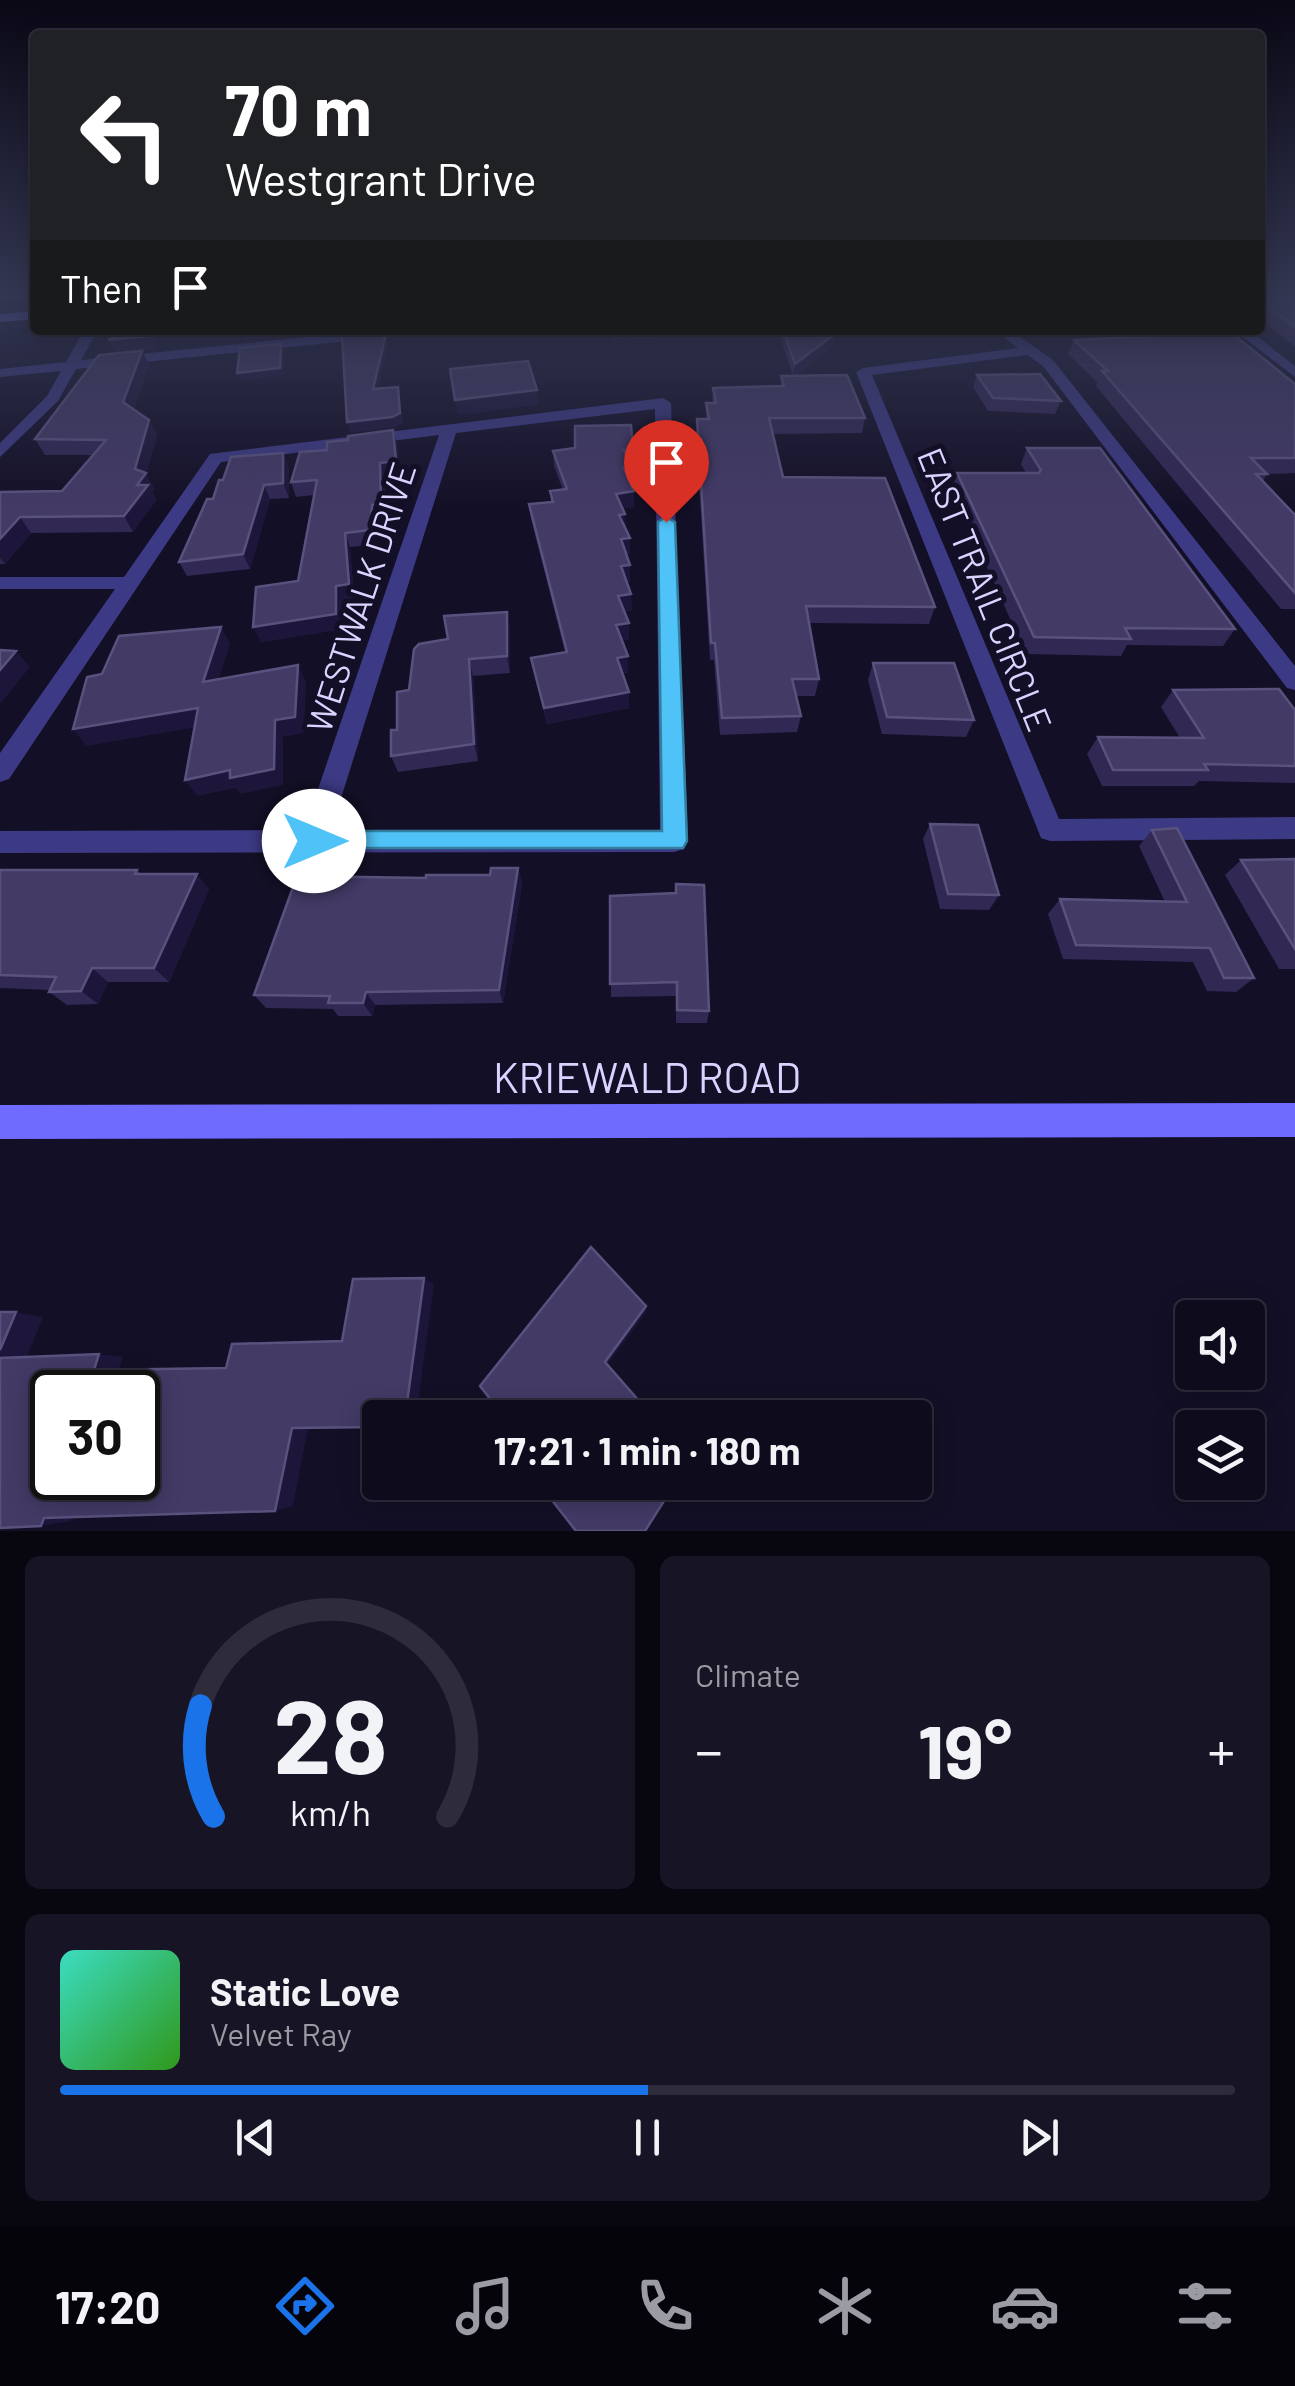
<!DOCTYPE html>
<meta charset="utf-8">
<style>
:root{--surface:#0e0b1c;--page:#171425;--text:#f1f3f6;--muted:#9b9ba3;--line:#2e2b3b;--accent:#1a73e8}
body{margin:0;font-family:Barlow,sans-serif;background:var(--page);color:var(--text);height:100vh;display:flex;flex-direction:column;font-size:38px;white-space:nowrap}
*{box-sizing:border-box;margin:0}
p{font-size:32px;color:var(--muted)}
.icon{flex:none;width:55px;height:55px;fill:none;stroke:currentColor;stroke-width:2;stroke-linecap:round;stroke-linejoin:round}
.map{position:relative;height:1531px;overflow:hidden}
.panel{display:flex;flex-direction:column;gap:25px;padding:25px;background:#08060f;flex:1}
.panel>*{flex:none}
.hud{position:absolute;left:30px;top:30px;width:1235px;height:305px;border-radius:10px;box-shadow:0 5px 25px #0003,0 0 0 2px var(--line);background:#202124;color:#fff;overflow:hidden}
.controls{position:absolute;left:1175px;top:1300px;display:grid;gap:20px}
.controls a{display:grid;place-items:center;width:90px;height:90px;border-radius:10px;background:var(--surface);box-shadow:0 5px 25px #0003,0 0 0 2px var(--line);font-size:50px}
.speed{position:absolute;left:30px;top:1370px;display:flex;gap:20px;font-size:50px;font-weight:700;text-align:center}
.speed>*{display:grid;place-content:center;width:130px;height:130px;border-radius:50%;background:var(--surface);box-shadow:0 5px 25px #0003,0 0 0 2px var(--line);line-height:1}
.speed .limit{border:5px solid #111;border-radius:15px;background:#fff;color:#111}
.pin{position:absolute;display:grid;place-items:center;width:85px;height:85px;color:#fff;margin:-102px -42px;border-radius:50% 50% 50% 0;rotate:-45deg;box-shadow:0 0 10px #0007}
.pin .icon{rotate:45deg}
.me{position:absolute;width:110px;margin:-55px;rotate:90deg;stroke-linejoin:round;filter:drop-shadow(0 0 8px #0008)}
.turn{display:flex;align-items:center;gap:35px;height:210px;padding:0 30px;font-size:45px}
.turn .icon{width:130px;height:130px;stroke-width:2.5}
.turn b{display:block;font-size:70px;line-height:85px}
.then{display:flex;align-items:center;height:95px;padding:0 30px;background:#0003;gap:20px;font-size:38px}
.big{font-size:75px;font-weight:700;line-height:1.1}
.panel .card{flex:1;display:flex;flex-direction:column;justify-content:center;gap:15px;min-width:0;padding:0 35px;border-radius:15px;background:var(--page)}
.panel .dial{align-items:center;gap:0}
.dial svg{height:260px;overflow:visible;fill:none;stroke:var(--line);stroke-width:7;stroke-linecap:round;text-anchor:middle}
.dial text{fill:var(--text);stroke:none}
.song{display:flex;align-items:center;gap:30px}
.cover{width:120px;height:120px;border-radius:15px;background:linear-gradient(135deg,hsl(170 70% 55%),hsl(110 70% 35%))}
.played{height:10px;border-radius:5px;background:linear-gradient(90deg,var(--accent) 50%,var(--line) 50%)}
.keys{display:flex;justify-content:space-around;direction:ltr}
.heat{display:flex;justify-content:space-between;align-items:center;font-size:55px;direction:ltr}
.panel .tiles{flex:1;display:grid;gap:25px;grid-template-columns:1fr 1fr}
.card:last-child{grid-column:span 2}
.trip{position:absolute;left:362px;top:1400px;width:570px;height:100px;border-radius:10px;background:var(--surface);box-shadow:0 5px 25px #0003,0 0 0 2px var(--line);font-weight:700;line-height:100px;text-align:center}
.dock{display:flex;height:160px;justify-content:space-around;align-items:center;background:#06040b;color:var(--muted)}
.dock .icon{width:70px;height:70px}
.dock .on{color:var(--accent)}
.dock b{font-size:45px;color:var(--text)}
.map>svg:first-child{display:block}
.lines{fill:none;stroke-linecap:round;stroke-linejoin:round}
.street{fill:#3d3a85;fill-rule:evenodd}
.secondary{fill:#6f6bff;fill-rule:evenodd}
.wall{fill:#312854}
.shaded-wall{fill:#1d163a}
.building{fill:#433a66;stroke:#5a527e;stroke-width:2.5;fill-rule:evenodd}
.route{fill:#4fc3f7;stroke:#337fa1;stroke-width:2.5}
.labels{text-anchor:middle;dominant-baseline:central;stroke-width:10;stroke-linejoin:round;paint-order:stroke}
.street-label{font-size:35px;fill:#d9d4ff;stroke:#130f26}
.near-street-label{font-size:42px;fill:#d9d4ff;stroke:#130f26}
</style>
<div class="map">
<svg width="1295" height="1531" viewBox="0 0 1295 1531">
<rect width="100%" height="100%" fill="#130f26"/>
<g class="lines">
<!-- street -->
<g class="street">
<path d="M 84,330 L 98,330 L 81,360 L 378,330 L 424,330 L 417,334 L 76,369 L 58,401 L 0,457 L 0,443 L 47,396 L 61,371 L 0,377 L 0,369 L 66,362 Z"/>
<path d="M 994,330 L 1010,330 L 1053,360 L 1295,666 L 1295,690 L 1287,688 L 1043,366 L 1027,355 L 872,375 L 1059,819 L 1295,817 L 1295,839 L 1050,841 L 1041,838 L 856,372 L 863,368 L 1018,348 Z"/>
<path d="M 1234,330 L 1249,330 L 1295,366 L 1295,377 Z"/>
<path d="M 663,398 L 671,403 L 688,841 L 684,849 L 674,852 L 0,853 L 0,831 L 304,830 L 439,435 L 221,462 L 9,779 L 0,782 L 0,753 L 115,589 L 0,589 L 0,577 L 124,577 L 210,454 ZM 655,409 L 660,830 L 331,830 L 456,433 Z"/>
</g>
<!-- secondary -->
<g class="secondary">
<path d="M 35,311 L 35,319 L 0,322 L 0,314 Z"/>
<path d="M 1295,1103 L 1295,1137 L 0,1139 L 0,1105 Z"/>
</g>
</g>
<!-- wall -->
<g class="wall">
<path d="M 1260,295 L 1295,295 L 1295,346 L 1260,319 Z"/>
<path d="M 778,330 L 824,330 L 834,345 L 795,376 L 865,418 L 862,433 L 773,434 L 783,477 L 935,607 L 929,624 L 809,623 L 819,679 L 815,696 L 796,696 L 801,716 L 797,732 L 720,735 L 714,660 L 710,660 L 696,434 L 697,419 L 706,419 L 706,403 L 712,403 L 713,388 L 780,386 L 781,376 L 793,376 Z"/>
<path d="M 1148,330 L 1228,330 L 1295,384 L 1295,473 L 1267,474 L 1263,481 L 1295,515 L 1295,609 L 1281,609 L 1096,386 L 1097,382 L 1068,354 L 1074,340 L 1155,336 Z"/>
<path d="M 142,351 L 149,365 L 134,409 L 149,420 L 157,435 L 146,474 L 154,489 L 152,492 L 156,500 L 133,532 L 31,533 L 5,564 L 0,564 L 0,492 L 62,491 L 93,455 L 45,455 L 35,439 Z"/>
<path d="M 977,375 L 1061,401 L 1055,414 L 988,411 L 973,387 Z"/>
<path d="M 393,430 L 397,444 L 400,475 L 384,477 L 386,519 L 376,520 L 375,545 L 350,547 L 354,599 L 342,601 L 342,629 L 261,642 L 298,581 L 314,495 L 296,497 L 291,482 L 327,450 Z"/>
<path d="M 1027,448 L 1235,629 L 1223,646 L 1127,645 L 1121,656 L 1026,654 L 952,490 L 957,473 L 1026,473 L 1021,464 Z"/>
<path d="M 553,451 L 633,464 L 631,464 L 633,483 L 630,483 L 634,507 L 623,508 L 626,529 L 630,538 L 630,554 L 626,554 L 630,565 L 630,581 L 627,582 L 632,610 L 624,611 L 629,623 L 629,639 L 622,640 L 628,656 L 628,672 L 622,673 L 629,708 L 547,724 L 531,658 L 565,652 L 531,519 L 529,504 L 551,502 L 550,491 L 563,490 L 554,466 Z"/>
<path d="M 289,468 L 289,498 L 270,499 L 250,569 L 187,576 L 179,562 L 213,499 Z"/>
<path d="M 510,628 L 510,673 L 473,676 L 478,761 L 398,772 L 391,756 L 397,730 L 409,690 Z"/>
<path d="M 873,663 L 974,720 L 966,737 L 882,734 L 868,680 Z"/>
<path d="M 1173,690 L 1295,710 L 1295,783 L 1199,781 L 1194,786 L 1102,786 L 1087,754 L 1098,737 L 1180,738 L 1161,707 Z"/>
<path d="M 930,824 L 999,895 L 989,910 L 940,909 L 923,839 Z"/>
<path d="M 1152,830 L 1254,978 L 1236,992 L 1207,991 L 1193,962 L 1063,959 L 1048,914 L 1060,899 L 1165,902 L 1139,846 Z"/>
<path d="M 1295,859 L 1295,969 L 1279,969 L 1225,875 L 1241,860 Z"/>
<path d="M 518,868 L 522,883 L 503,1003 L 375,1005 L 372,1016 L 338,1016 L 333,1009 L 266,1008 L 254,995 L 426,878 L 490,875 Z"/>
<path d="M 0,870 L 137,870 L 141,874 L 209,889 L 169,982 L 108,982 L 98,1004 L 67,1005 L 49,992 L 50,990 L 0,988 Z"/>
<path d="M 610,896 L 709,1011 L 707,1023 L 676,1023 L 676,996 L 611,997 Z"/>
</g>
<!-- shaded-wall -->
<g class="shaded-wall">
<path d="M 150,330 L 157,330 L 159,334 L 154,349 L 115,353 L 108,340 Z"/>
<path d="M 266,330 L 285,330 L 285,336 L 245,340 L 243,332 Z"/>
<path d="M 660,330 L 702,330 L 702,332 L 613,343 L 613,335 Z"/>
<path d="M 836,333 L 834,345 L 793,377 L 795,364 Z"/>
<path d="M 386,334 L 388,344 L 376,400 L 373,389 Z"/>
<path d="M 281,344 L 284,351 L 283,375 L 240,381 L 237,373 Z"/>
<path d="M 142,351 L 149,365 L 131,417 L 123,402 Z"/>
<path d="M 398,387 L 403,423 L 395,427 L 351,433 L 347,422 Z"/>
<path d="M 537,390 L 539,405 L 458,415 L 455,400 Z"/>
<path d="M 149,420 L 157,435 L 146,474 L 154,489 L 152,492 L 156,500 L 133,532 L 124,516 L 137,485 L 135,469 Z"/>
<path d="M 393,430 L 397,444 L 400,475 L 384,477 L 386,519 L 376,520 L 375,545 L 370,530 L 372,505 L 380,463 Z"/>
<path d="M 633,449 L 633,464 L 625,465 L 624,450 Z"/>
<path d="M 283,453 L 289,468 L 289,498 L 283,483 Z"/>
<path d="M 633,467 L 633,483 L 624,484 L 624,468 Z"/>
<path d="M 264,485 L 270,499 L 250,569 L 243,554 Z"/>
<path d="M 634,491 L 634,507 L 616,509 L 616,494 Z"/>
<path d="M 625,514 L 626,530 L 619,515 Z"/>
<path d="M 20,517 L 31,533 L 5,564 L 0,558 L 0,539 Z"/>
<path d="M 345,533 L 350,547 L 354,599 L 342,601 L 342,629 L 261,642 L 253,627 Z"/>
<path d="M 630,538 L 630,554 L 621,555 L 621,539 Z"/>
<path d="M 630,565 L 630,581 L 621,583 L 621,566 Z"/>
<path d="M 631,594 L 632,610 L 619,612 L 618,596 Z"/>
<path d="M 507,612 L 510,628 L 510,673 L 507,656 Z"/>
<path d="M 629,623 L 629,639 L 617,641 L 616,625 Z"/>
<path d="M 221,627 L 230,644 L 213,698 L 203,682 Z"/>
<path d="M 16,651 L 30,667 L 0,704 L 0,670 Z"/>
<path d="M 628,656 L 628,672 L 617,674 L 617,658 Z"/>
<path d="M 469,659 L 473,676 L 478,761 L 474,744 Z"/>
<path d="M 298,665 L 306,682 L 304,733 L 283,737 L 283,785 L 240,794 L 236,788 L 197,796 L 185,780 L 275,720 Z"/>
<path d="M 629,692 L 629,708 L 547,724 L 544,708 Z"/>
<path d="M 198,708 L 209,725 L 86,746 L 73,729 Z"/>
<path d="M 518,868 L 522,883 L 503,1003 L 499,990 Z"/>
<path d="M 197,874 L 209,889 L 169,982 L 154,968 Z"/>
<path d="M 92,968 L 108,982 L 98,1004 L 81,991 Z"/>
<path d="M 366,992 L 375,1005 L 372,1016 L 363,1003 Z"/>
<path d="M 424,1278 L 434,1284 L 416,1418 L 405,1418 Z"/>
<path d="M 646,1306 L 646,1312 L 607,1365 L 605,1362 Z"/>
<path d="M 16,1312 L 43,1317 L 25,1361 L 0,1358 L 0,1350 Z"/>
<path d="M 99,1354 L 123,1357 L 118,1372 L 94,1370 Z"/>
<path d="M 292,1428 L 308,1428 L 293,1506 L 275,1511 Z"/>
<path d="M 73,1513 L 71,1521 L 41,1526 L 44,1518 Z"/>
</g>
<!-- building -->
<g class="building">
<path d="M 1260,295 L 1295,295 L 1295,327 L 1260,301 Z"/>
<path d="M 121,330 L 150,330 L 148,336 L 108,340 L 118,336 Z"/>
<path d="M 610,330 L 660,330 L 613,335 Z"/>
<path d="M 783,330 L 824,330 L 836,333 L 795,364 Z"/>
<path d="M 1170,330 L 1228,330 L 1295,384 L 1295,458 L 1251,458 L 1267,474 L 1256,474 L 1295,515 L 1295,593 L 1102,371 L 1108,371 L 1074,340 L 1176,335 Z"/>
<path d="M 386,334 L 373,389 L 398,387 L 400,413 L 392,417 L 347,422 L 342,336 Z"/>
<path d="M 281,344 L 280,368 L 237,373 L 240,348 Z"/>
<path d="M 142,351 L 123,402 L 149,420 L 135,469 L 146,473 L 137,485 L 148,485 L 124,516 L 20,517 L 0,539 L 0,492 L 62,491 L 106,440 L 35,439 L 99,355 Z"/>
<path d="M 528,361 L 537,390 L 455,400 L 450,369 Z"/>
<path d="M 1040,374 L 1061,401 L 993,398 L 977,375 Z"/>
<path d="M 847,375 L 865,418 L 769,418 L 783,477 L 885,478 L 935,607 L 806,606 L 819,679 L 792,679 L 801,716 L 722,718 L 715,643 L 711,643 L 697,419 L 709,419 L 706,403 L 716,403 L 713,388 L 784,386 L 781,376 Z"/>
<path d="M 631,425 L 633,449 L 624,450 L 633,467 L 624,468 L 634,491 L 616,494 L 625,514 L 619,515 L 630,538 L 621,539 L 630,565 L 621,566 L 631,594 L 618,596 L 629,623 L 616,625 L 628,656 L 617,658 L 629,692 L 544,708 L 531,658 L 567,652 L 529,504 L 553,502 L 550,491 L 567,489 L 553,451 L 575,448 L 575,426 Z"/>
<path d="M 393,430 L 396,461 L 380,463 L 381,504 L 372,505 L 370,530 L 345,533 L 349,584 L 336,586 L 336,614 L 253,627 L 256,587 L 298,581 L 317,480 L 291,482 L 300,452 L 327,450 L 327,442 L 348,440 L 348,436 Z"/>
<path d="M 1027,448 L 1100,448 L 1235,629 L 1125,628 L 1131,639 L 1034,637 L 957,473 L 1039,473 L 1041,470 Z"/>
<path d="M 283,453 L 283,483 L 264,485 L 243,554 L 179,562 L 207,499 L 213,499 L 219,480 L 223,480 L 231,457 Z"/>
<path d="M 507,612 L 507,656 L 469,659 L 474,744 L 391,756 L 391,730 L 397,730 L 397,692 L 409,690 L 414,649 L 419,644 L 448,639 L 444,616 Z"/>
<path d="M 221,627 L 203,682 L 298,665 L 295,717 L 275,720 L 274,769 L 230,778 L 230,770 L 185,780 L 198,708 L 73,729 L 87,677 L 102,674 L 119,636 Z"/>
<path d="M 0,650 L 16,651 L 0,670 Z"/>
<path d="M 873,663 L 954,663 L 974,720 L 887,717 Z"/>
<path d="M 1279,689 L 1295,710 L 1295,766 L 1204,764 L 1208,770 L 1113,770 L 1098,737 L 1204,738 L 1173,690 Z"/>
<path d="M 930,824 L 978,825 L 999,895 L 948,894 Z"/>
<path d="M 1177,828 L 1254,978 L 1224,978 L 1210,948 L 1076,945 L 1060,899 L 1187,902 L 1152,830 Z"/>
<path d="M 1295,859 L 1295,949 L 1241,860 Z"/>
<path d="M 491,868 L 518,868 L 499,990 L 366,992 L 363,1003 L 328,1003 L 330,996 L 254,995 L 297,876 L 426,878 L 426,875 L 490,875 Z"/>
<path d="M 0,870 L 137,870 L 135,874 L 197,874 L 154,968 L 92,968 L 81,991 L 49,992 L 56,977 L 0,975 Z"/>
<path d="M 676,884 L 704,885 L 709,1011 L 677,1010 L 677,982 L 610,984 L 610,896 L 676,893 Z"/>
<path d="M 591,1247 L 646,1306 L 605,1362 L 654,1418 L 505,1418 L 480,1386 Z"/>
<path d="M 424,1278 L 405,1418 L 380,1418 L 380,1427 L 292,1428 L 275,1511 L 44,1518 L 41,1526 L 0,1528 L 0,1358 L 99,1354 L 94,1370 L 226,1368 L 232,1344 L 342,1341 L 353,1279 ZM 52,1392 L 138,1392 L 138,1478 L 52,1478 Z"/>
<path d="M 0,1312 L 16,1312 L 0,1350 Z"/>
<path d="M 554,1482 L 676,1482 L 645,1531 L 576,1531 L 551,1499 L 559,1488 Z"/>
</g>
<!-- sky -->
<linearGradient id="sky" x2="0" y2="1"><stop stop-color="#0a0815"/><stop offset="0.58" stop-color="#333752"/><stop offset="1" stop-color="#333752" stop-opacity="0"/></linearGradient>
<rect width="1295" height="510" fill="url(#sky)"/>
<!-- route -->
<path class="route" d="M 666,517 L 675,522 L 687,841 L 683,848 L 305,848 L 301,841 L 305,834 L 314,831 L 662,831 L 658,522 Z"/>
<g class="labels">
<!-- street labels -->
<g class="street-label">
<text transform="translate(986 589) rotate(68)">EAST TRAIL CIRCLE</text>
<text transform="translate(360 597) rotate(-72)">WESTWALK DRIVE</text>
</g>
<!-- near-street labels -->
<g class="near-street-label">
<text x="647" y="1076">KRIEWALD ROAD</text>
</g>
</g>
</svg>
<div class="controls">
<a><svg class="icon" aria-label="sound" viewBox="0 0 24 24"><path d="M4 9h4l5-4v14l-5-4H4zM17 9q2 3 0 6"/></svg></a>
<a><svg class="icon" aria-label="layers" viewBox="0 0 24 24"><path d="M12 4l9 5-9 5-9-5zM3 14l9 5 9-5"/></svg></a>
</div>
<div class="speed"><div class="limit">30</div></div>
<div class="pin" style="left:666px;top:522px;background:#d93025"><svg class="icon" aria-label="arrive" viewBox="0 0 24 24"><path d="M6 21V4h12l-3 4 3 4H6"/></svg></div>
<svg class="me" style="left:314px;top:841px" viewBox="-20 -20 40 40"><circle r="19" fill="#fff"/><path d="M0-13L10 11 0 6-10 11z" fill="#4fc3f7"/></svg>
<div class="trip">17:21 · 1 min · 180 m</div>
<div class="hud">
<div class="turn"><svg class="icon" aria-label="left" viewBox="0 0 24 24"><path d="M17 20v-9H6M10 6l-5 5 5 5"/></svg><div><b>70 m</b>Westgrant Drive</div></div>
<div class="then">Then<svg class="icon" aria-label="arrive" viewBox="0 0 24 24"><path d="M6 21V4h12l-3 4 3 4H6"/></svg></div>
</div>
</div>
<section class="panel">
<div class="tiles">
<div class="card dial"><svg viewBox="0 0 100 80">
<path d="M14 69A42 42 0 1 1 86 69"/>
<path d="M14 69A42 42 0 0 1 10 35" stroke="#1a73e8"/>
<text x="50" y="56" font-size="32" font-weight="700">28</text>
<text x="50" y="72" font-size="11">km/h</text>
</svg></div>
<div class="card"><p>Climate</p>
<div class="heat"><a>−</a><b class="big">19°</b><a>+</a></div>
</div>
<div class="card">
<div class="song"><i class="cover"></i><div><b>Static Love</b><p>Velvet Ray</p></div></div>
<div class="played"></div>
<div class="keys"><svg class="icon" aria-label="previous" viewBox="0 0 24 24"><path d="M18 5L8 12l10 7zM5 5v14"/></svg><svg class="icon" aria-label="pause" viewBox="0 0 24 24"><path d="M8 5v14M16 5v14"/></svg><svg class="icon" aria-label="next" viewBox="0 0 24 24"><path d="M6 5l10 7-10 7zM19 5v14"/></svg></div>
</div>
</div>
</section>
<nav class="dock">
<b>17:20</b>
<svg class="icon on" aria-label="directions" viewBox="0 0 24 24"><path d="M12 3l9 9-9 9-9-9zM9 14v-3h6M13 9l2 2-2 2"/></svg>
<svg class="icon" aria-label="music" viewBox="0 0 24 24"><path d="M9 18V5l10-2v13"/><circle cx="6" cy="18" r="3"/><circle cx="16" cy="16" r="3"/></svg>
<svg class="icon" aria-label="phone" viewBox="0 0 24 24"><path d="M5 4h4l2 5-3 2q2 4 5 5l2-3 5 2v4C11 20 4 13 5 4z"/></svg>
<svg class="icon" aria-label="climate" viewBox="0 0 24 24"><path d="M12 3v18M4 7l16 10M4 17L20 7"/></svg>
<svg class="icon" aria-label="car" viewBox="0 0 24 24"><path d="M5 17H2v-5l4-1 3-4h7l3 4 3 1v5h-3M9 17h6M6 11h13"/><circle cx="7" cy="17" r="2"/><circle cx="17" cy="17" r="2"/></svg>
<svg class="icon" aria-label="filters" viewBox="0 0 24 24"><path d="M4 7h16M4 17h16"/><circle cx="9" cy="7" r="2"/><circle cx="15" cy="17" r="2"/></svg>
</nav>
